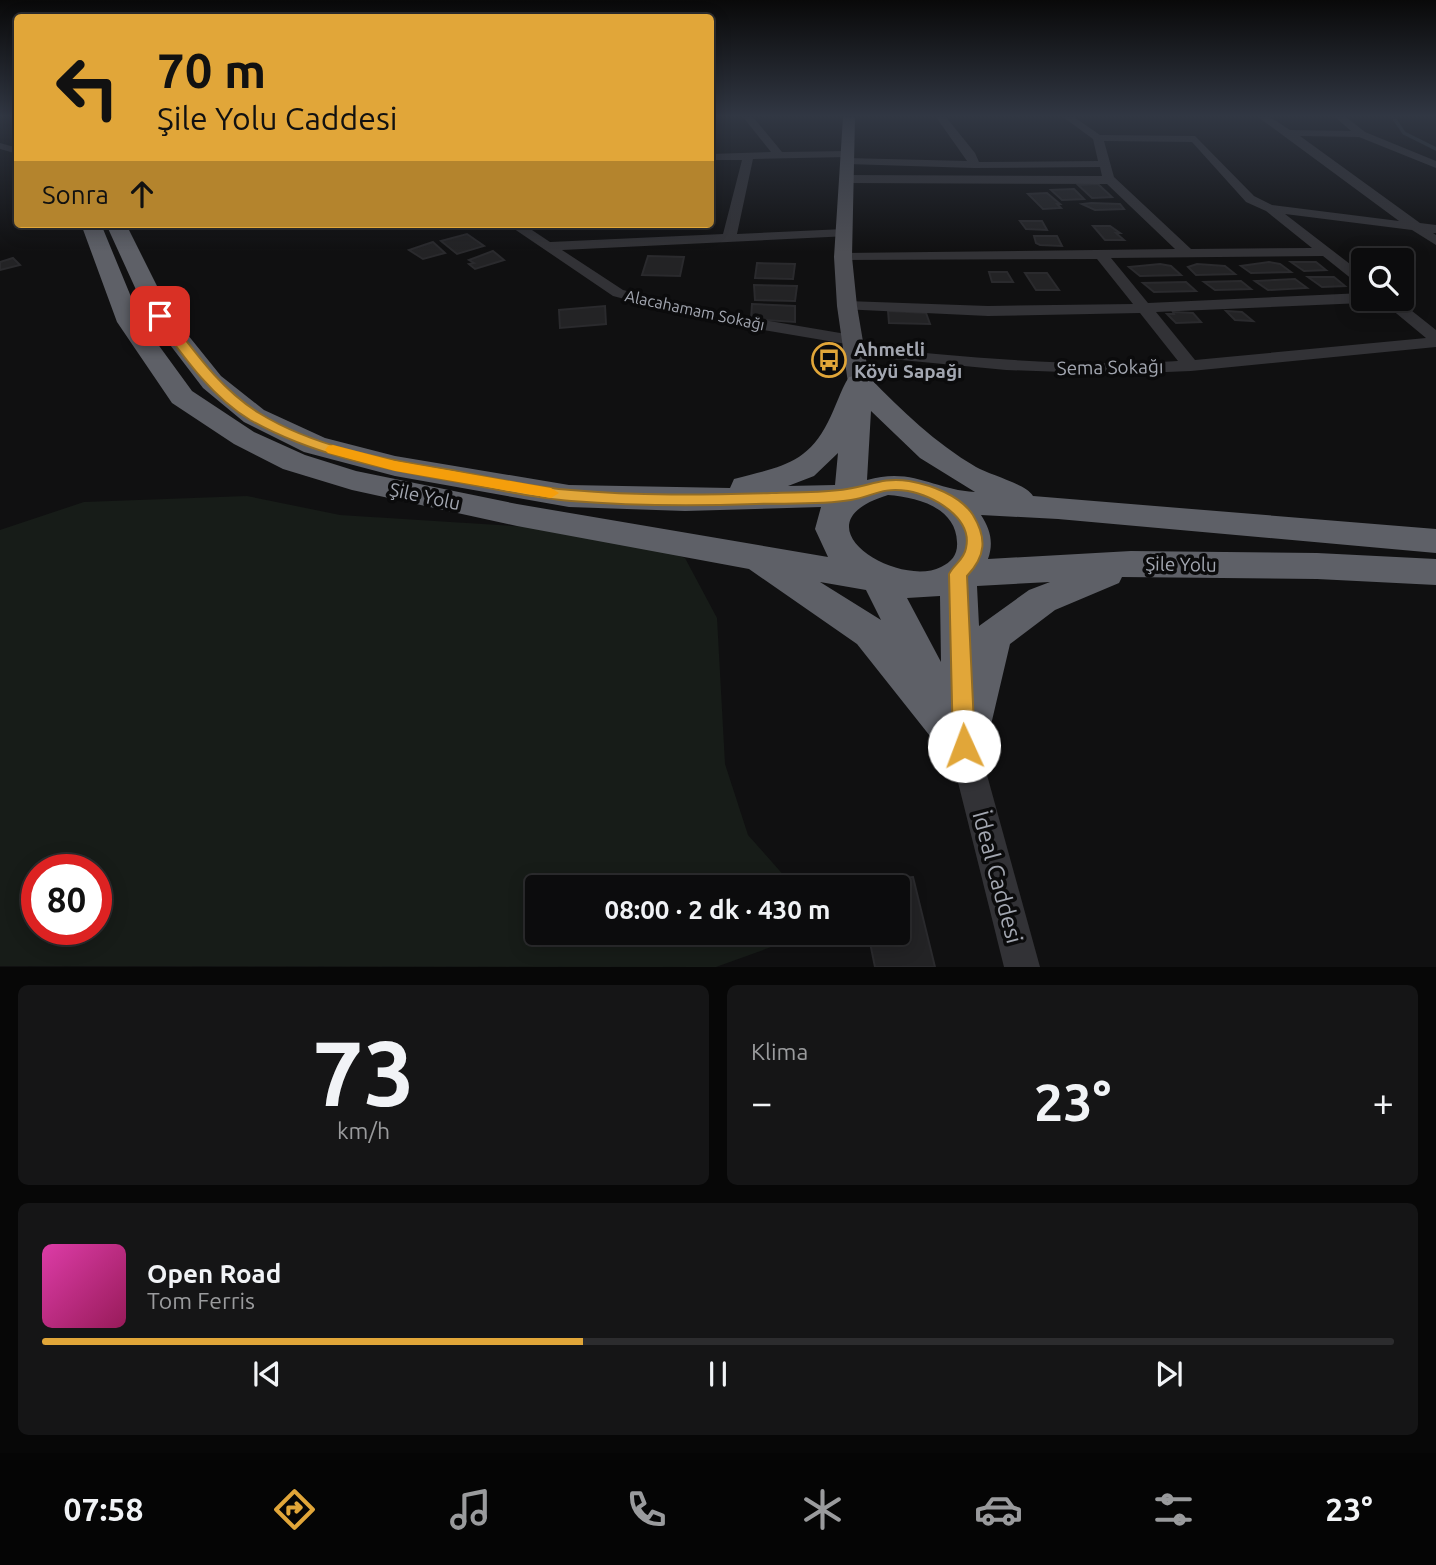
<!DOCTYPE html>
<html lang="tr">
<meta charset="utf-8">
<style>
:root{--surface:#0c0c0d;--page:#151516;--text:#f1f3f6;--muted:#9a9b9d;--line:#2c2c2e;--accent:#e1a639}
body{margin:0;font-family:Ubuntu,sans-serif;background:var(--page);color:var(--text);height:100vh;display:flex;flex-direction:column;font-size:26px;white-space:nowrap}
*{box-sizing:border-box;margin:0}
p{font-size:23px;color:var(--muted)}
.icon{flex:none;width:38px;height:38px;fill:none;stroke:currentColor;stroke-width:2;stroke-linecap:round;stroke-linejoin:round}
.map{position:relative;height:967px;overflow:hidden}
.drawer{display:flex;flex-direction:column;gap:18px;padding:18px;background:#070707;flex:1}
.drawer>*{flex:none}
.top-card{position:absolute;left:14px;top:14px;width:700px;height:214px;border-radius:7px;box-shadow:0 4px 18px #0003,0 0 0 2px var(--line);background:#e1a639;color:#111;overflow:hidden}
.tools{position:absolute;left:1351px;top:248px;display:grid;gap:14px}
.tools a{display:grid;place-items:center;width:63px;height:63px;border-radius:7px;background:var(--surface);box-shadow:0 4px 18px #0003,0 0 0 2px var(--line);font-size:35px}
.speed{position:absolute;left:21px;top:854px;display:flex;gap:14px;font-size:35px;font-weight:700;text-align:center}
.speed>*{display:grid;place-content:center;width:91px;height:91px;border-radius:50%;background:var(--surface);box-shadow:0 4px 18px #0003,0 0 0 2px var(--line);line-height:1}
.speed .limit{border:10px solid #d22;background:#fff;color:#111}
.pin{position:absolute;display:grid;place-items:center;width:60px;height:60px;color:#fff;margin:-30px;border-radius:14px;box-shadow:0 4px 10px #0006}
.me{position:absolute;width:77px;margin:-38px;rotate:358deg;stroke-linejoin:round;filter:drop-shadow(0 0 5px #0008)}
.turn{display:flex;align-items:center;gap:24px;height:147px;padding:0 28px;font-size:32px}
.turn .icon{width:91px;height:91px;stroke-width:2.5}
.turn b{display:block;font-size:49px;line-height:60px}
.then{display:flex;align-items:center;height:66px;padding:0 28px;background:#0003;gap:14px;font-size:26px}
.big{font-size:52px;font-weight:600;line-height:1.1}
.drawer .tile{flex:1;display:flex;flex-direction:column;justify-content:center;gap:10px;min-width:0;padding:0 24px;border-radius:10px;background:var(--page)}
.drawer .dial{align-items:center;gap:0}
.dial b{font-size:91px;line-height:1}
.song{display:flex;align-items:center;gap:21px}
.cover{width:84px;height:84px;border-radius:10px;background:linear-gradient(135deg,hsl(320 70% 55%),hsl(330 70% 35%))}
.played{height:7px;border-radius:4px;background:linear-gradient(90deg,var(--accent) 40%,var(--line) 40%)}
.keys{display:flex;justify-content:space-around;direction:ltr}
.heat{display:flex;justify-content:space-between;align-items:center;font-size:38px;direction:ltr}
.drawer .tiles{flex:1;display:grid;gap:18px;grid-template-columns:1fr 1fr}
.tile:last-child{grid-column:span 2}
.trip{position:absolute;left:525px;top:875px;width:385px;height:70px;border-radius:7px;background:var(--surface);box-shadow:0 4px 18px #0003,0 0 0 2px var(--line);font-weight:600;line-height:70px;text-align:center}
.tabs{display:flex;height:112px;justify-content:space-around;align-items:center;background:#050505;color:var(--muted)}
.tabs .icon{width:49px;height:49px}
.tabs .active{color:var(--accent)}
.tabs b{font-size:32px;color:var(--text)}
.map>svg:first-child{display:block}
.green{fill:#171c18;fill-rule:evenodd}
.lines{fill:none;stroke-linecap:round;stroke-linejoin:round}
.stream{stroke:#282f34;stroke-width:3.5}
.building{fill:#232325;stroke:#2a2a2d;stroke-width:2}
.minor{fill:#323236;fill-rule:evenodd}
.major{fill:#4e4f55;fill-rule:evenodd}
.highway{fill:#5e6067;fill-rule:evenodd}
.route{fill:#e1a639;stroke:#926c25;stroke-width:2}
.slow{fill:#f59e0b}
.labels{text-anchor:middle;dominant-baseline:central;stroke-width:7;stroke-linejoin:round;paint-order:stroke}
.far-street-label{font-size:16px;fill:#a3a7b1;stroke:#0b0b0c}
.poi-label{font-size:19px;font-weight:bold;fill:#a3a7b1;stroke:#0b0b0c;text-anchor:start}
.street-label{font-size:19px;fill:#a3a7b1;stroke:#0b0b0c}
.near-street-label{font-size:23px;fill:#a3a7b1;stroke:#0b0b0c}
</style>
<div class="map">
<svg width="1436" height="967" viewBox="0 0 1436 967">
<rect width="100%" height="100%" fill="#101011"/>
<!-- green -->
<path class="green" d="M 247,496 L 340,515 L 608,532 L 685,558 L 717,618 L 725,764 L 748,835 L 794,887 L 537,887 L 537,933 L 810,933 L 716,967 L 0,966 L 0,530 L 84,502 ZM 37,870 L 96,870 L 96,929 L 37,929 Z"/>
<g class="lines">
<!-- stream -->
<path class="stream" d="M 1393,117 L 1404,133 L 1436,149"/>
</g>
<!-- building -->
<g class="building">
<path d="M 1098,184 L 1112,197 L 1092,198 L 1078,185 Z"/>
<path d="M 1074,189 L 1084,199 L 1062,200 L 1051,190 Z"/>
<path d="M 1047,193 L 1060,204 L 1057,204 L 1061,208 L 1043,209 L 1028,194 Z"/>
<path d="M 1091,203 L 1120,204 L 1124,209 L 1095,210 L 1082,204 Z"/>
<path d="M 1020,221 L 1042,221 L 1047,230 L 1026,229 Z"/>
<path d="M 1093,226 L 1110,226 L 1120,233 L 1116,233 L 1124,240 L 1105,240 Z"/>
<path d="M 467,234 L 484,246 L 457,254 L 441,241 Z"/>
<path d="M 1034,236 L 1057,236 L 1062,246 L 1040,245 L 1036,243 Z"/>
<path d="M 433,242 L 445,253 L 423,259 L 409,250 Z"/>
<path d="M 493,251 L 504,260 L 475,269 L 469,264 L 474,263 L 469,260 Z"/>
<path d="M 648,256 L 684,257 L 680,276 L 642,275 Z"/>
<path d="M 13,258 L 20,265 L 0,270 L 0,262 Z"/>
<path d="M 1269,262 L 1280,264 L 1291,272 L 1251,273 L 1241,266 Z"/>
<path d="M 1291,262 L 1316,262 L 1326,270 L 1304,271 Z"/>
<path d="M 757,263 L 795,264 L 793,279 L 755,278 Z"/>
<path d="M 1160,264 L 1171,266 L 1181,275 L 1140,276 L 1129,267 Z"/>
<path d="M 1197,264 L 1225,266 L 1235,274 L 1196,275 L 1188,267 Z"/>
<path d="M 989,272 L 1007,272 L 1013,282 L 992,282 Z"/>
<path d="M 1025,273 L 1047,273 L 1059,290 L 1036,290 Z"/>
<path d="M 1308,277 L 1334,277 L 1345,286 L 1322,287 Z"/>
<path d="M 1295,279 L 1307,288 L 1268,290 L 1255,281 Z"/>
<path d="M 1241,281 L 1251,289 L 1215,290 L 1204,282 Z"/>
<path d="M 1186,282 L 1196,291 L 1154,292 L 1143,283 Z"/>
<path d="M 754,285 L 797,286 L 795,301 L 755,300 Z"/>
<path d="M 752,304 L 795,306 L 795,322 L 751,319 Z"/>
<path d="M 605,306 L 606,324 L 560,328 L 559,310 Z"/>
<path d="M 888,311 L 926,313 L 930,324 L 889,323 Z"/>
<path d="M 1226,311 L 1242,312 L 1253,321 L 1235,320 Z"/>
<path d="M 1173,312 L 1193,313 L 1201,322 L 1176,323 L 1167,314 L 1174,314 Z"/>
<path d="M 913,877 L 935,967 L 875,967 L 868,933 L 898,933 L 898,887 L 860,887 L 859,881 Z"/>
</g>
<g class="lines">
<!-- minor -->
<g class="minor">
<path d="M 743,117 L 753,117 L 782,152 L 847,151 L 852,154 L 847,157 L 753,159 L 737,234 L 844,229 L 851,233 L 849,236 L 562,250 L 623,290 L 704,310 L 852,335 L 860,340 L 858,344 L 852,345 L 704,320 L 613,296 L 507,224 L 523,224 L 550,242 L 723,234 L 742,160 L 710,160 L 710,154 L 771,152 Z"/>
<path d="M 936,117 L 946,117 L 975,153 L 979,162 L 1098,161 L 1093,139 L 1063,117 L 1074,117 L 1100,135 L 1195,136 L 1254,196 L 1272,205 L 1399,221 L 1258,117 L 1270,117 L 1290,130 L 1351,131 L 1335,117 L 1346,117 L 1365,132 L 1436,161 L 1436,168 L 1359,137 L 1300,136 L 1420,223 L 1436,225 L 1436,233 L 1433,233 L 1436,235 L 1436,245 L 1412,230 L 1285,214 L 1363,274 L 1363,285 L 1358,284 L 1323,256 L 1111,258 L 1148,303 L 1363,293 L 1363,299 L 1370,299 L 1363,303 L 1156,312 L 1195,360 L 1426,338 L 1379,299 L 1397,299 L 1436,330 L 1436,347 L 1191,371 L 1118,374 L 1006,370 L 849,355 L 847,351 L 855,346 C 962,357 1070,368 1178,361 L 1140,313 L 988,316 L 841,309 L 839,306 L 841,303 L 847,301 L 988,306 L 1133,304 L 1097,259 L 838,260 L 838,254 L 843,253 L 1175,249 L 1107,184 L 846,183 L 840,179 L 846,175 L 1102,176 L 1100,167 L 974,168 L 847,164 L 841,161 L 847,158 L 967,161 ZM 1104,141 L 1192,142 L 1246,202 L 1266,211 L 1312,248 L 1191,249 L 1114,177 Z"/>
<path d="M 0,143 L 18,148 L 18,154 L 0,149 Z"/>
<path d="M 964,733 L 974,737 L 979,746 L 1040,967 L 1004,967 L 949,746 L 954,737 Z"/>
</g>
<!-- major -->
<path class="major" d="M 843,117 L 855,117 L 852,257 L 857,306 L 870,383 L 867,388 L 851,388 L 848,383 L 837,306 L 834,257 Z"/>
<!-- highway -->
<path class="highway" d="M 81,224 L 101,224 L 141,321 L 192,391 L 254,432 L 305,455 L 356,471 L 517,504 L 828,557 L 815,529 L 821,507 L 685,511 L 569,507 L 395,476 L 304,452 L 244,422 L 203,388 L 148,316 L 106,224 L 126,224 L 171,314 L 221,376 L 264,410 L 325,438 L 395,456 L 569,485 L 730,488 L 734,479 C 777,467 806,466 828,422 C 836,407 840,391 849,377 L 859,375 L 869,377 C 902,411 935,443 976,467 C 990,475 1026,484 1033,496 L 1436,529 L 1436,553 L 1058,519 L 981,515 C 990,529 994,542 988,559 L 1131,551 L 1317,553 L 1436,559 L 1436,585 L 1317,579 L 1122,577 L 1119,583 L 1055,610 L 1010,644 L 986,746 L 979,760 L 964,766 L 949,760 L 857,644 L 749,569 L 517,526 L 352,490 L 283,469 L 234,444 L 172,403 L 117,322 ZM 871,411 L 920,458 L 975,492 C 934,490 913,467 867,480 ZM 838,453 L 835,485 L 788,486 L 814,476 ZM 888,495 C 916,497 956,507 957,542 C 958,554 952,562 941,567 C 898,589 792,524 888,495 ZM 820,582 L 866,590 L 881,620 ZM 1050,582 L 1029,590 L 979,626 L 977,586 ZM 940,596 L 941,662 L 907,598 Z"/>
</g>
<!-- sky -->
<linearGradient id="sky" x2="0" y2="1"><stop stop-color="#090909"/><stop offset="0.46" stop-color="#313743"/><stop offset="1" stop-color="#313743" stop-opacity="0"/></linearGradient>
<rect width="1436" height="252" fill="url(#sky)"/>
<!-- route -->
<path class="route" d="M 160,312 L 165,313 C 193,349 219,388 259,413 C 314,447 382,459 445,469 C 487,476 529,487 571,490 C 638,496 705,495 772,493 C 797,492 823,493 847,489 C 870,486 882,477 909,481 C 931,485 960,495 973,515 C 987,538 986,556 967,576 L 975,746 L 972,753 L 964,756 L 956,753 L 953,746 L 949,574 C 954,564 964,560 966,548 C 973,518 933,495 908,491 C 881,487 874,496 851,500 C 821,505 787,503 756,504 C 695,506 633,506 571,501 C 530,498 487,487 446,480 C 379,468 310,454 250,420 C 210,396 181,353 154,316 Z"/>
<!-- slow -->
<path class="slow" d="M 333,445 L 395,461 L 551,488 L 559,493 L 551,498 L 395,471 L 328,453 L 325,450 L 328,446 Z"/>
<!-- icons -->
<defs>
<g id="bus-ring" transform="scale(1.75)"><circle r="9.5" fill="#0b0b0c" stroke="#e1a639" stroke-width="1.5"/><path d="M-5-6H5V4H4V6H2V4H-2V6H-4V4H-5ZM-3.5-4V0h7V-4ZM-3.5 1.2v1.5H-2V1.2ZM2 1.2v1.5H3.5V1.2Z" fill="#e1a639"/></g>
</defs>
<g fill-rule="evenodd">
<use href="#bus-ring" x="829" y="360"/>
</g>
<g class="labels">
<!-- far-street labels -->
<g class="far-street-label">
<text transform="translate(695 310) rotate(12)">Alacahamam Sokağı</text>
</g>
<!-- poi labels -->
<g class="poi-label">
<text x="854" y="349">Ahmetli<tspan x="854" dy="22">Köyü Sapağı</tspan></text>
</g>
<!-- street labels -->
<g class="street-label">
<text transform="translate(1110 367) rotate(-1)">Sema Sokağı</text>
<text transform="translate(425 496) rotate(12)">Şile Yolu</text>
<text transform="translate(1181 564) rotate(1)">Şile Yolu</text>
</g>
<!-- near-street labels -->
<g class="near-street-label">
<text transform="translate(998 877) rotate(75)">İdeal Caddesi</text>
</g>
</g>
</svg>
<div class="tools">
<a><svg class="icon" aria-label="search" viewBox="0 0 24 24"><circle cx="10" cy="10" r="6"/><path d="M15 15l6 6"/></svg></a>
</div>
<div class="speed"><div class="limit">80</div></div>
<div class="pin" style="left:160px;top:316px;background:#d93025"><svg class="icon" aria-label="arrive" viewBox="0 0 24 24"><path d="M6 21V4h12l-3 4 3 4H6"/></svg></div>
<svg class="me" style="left:964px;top:746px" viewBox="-20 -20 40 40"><circle r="19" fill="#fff"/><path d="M0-13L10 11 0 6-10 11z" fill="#e1a639"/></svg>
<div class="trip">08:00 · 2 dk · 430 m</div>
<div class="top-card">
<div class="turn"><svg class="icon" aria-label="left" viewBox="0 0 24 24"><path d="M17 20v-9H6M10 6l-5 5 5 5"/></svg><div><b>70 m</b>Şile Yolu Caddesi</div></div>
<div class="then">Sonra<svg class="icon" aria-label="ahead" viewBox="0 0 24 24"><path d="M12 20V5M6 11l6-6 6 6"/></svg></div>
</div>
</div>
<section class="drawer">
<div class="tiles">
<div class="tile dial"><b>73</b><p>km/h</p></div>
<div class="tile"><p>Klima</p>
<div class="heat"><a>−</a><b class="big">23°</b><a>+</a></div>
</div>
<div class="tile">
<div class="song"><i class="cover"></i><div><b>Open Road</b><p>Tom Ferris</p></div></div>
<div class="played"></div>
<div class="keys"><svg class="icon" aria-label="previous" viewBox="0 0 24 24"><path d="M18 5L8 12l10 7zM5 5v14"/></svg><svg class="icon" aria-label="pause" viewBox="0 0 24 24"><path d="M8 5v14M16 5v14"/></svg><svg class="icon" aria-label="next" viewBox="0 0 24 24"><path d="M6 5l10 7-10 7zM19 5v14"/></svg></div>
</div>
</div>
</section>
<nav class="tabs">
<b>07:58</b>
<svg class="icon active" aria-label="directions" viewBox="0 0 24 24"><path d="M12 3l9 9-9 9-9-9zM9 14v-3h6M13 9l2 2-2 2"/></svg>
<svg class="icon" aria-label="music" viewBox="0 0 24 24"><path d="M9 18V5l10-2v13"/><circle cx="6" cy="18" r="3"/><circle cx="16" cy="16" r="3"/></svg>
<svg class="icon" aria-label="phone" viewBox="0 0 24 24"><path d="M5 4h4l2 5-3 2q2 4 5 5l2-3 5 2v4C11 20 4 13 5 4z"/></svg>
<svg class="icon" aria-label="climate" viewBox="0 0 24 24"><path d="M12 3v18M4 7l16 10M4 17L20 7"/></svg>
<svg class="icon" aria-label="car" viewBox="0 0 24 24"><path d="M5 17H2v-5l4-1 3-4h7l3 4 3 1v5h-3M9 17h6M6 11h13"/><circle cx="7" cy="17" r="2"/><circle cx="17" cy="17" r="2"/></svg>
<svg class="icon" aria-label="filters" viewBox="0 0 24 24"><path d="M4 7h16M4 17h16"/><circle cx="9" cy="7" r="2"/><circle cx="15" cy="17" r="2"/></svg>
<b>23°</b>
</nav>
